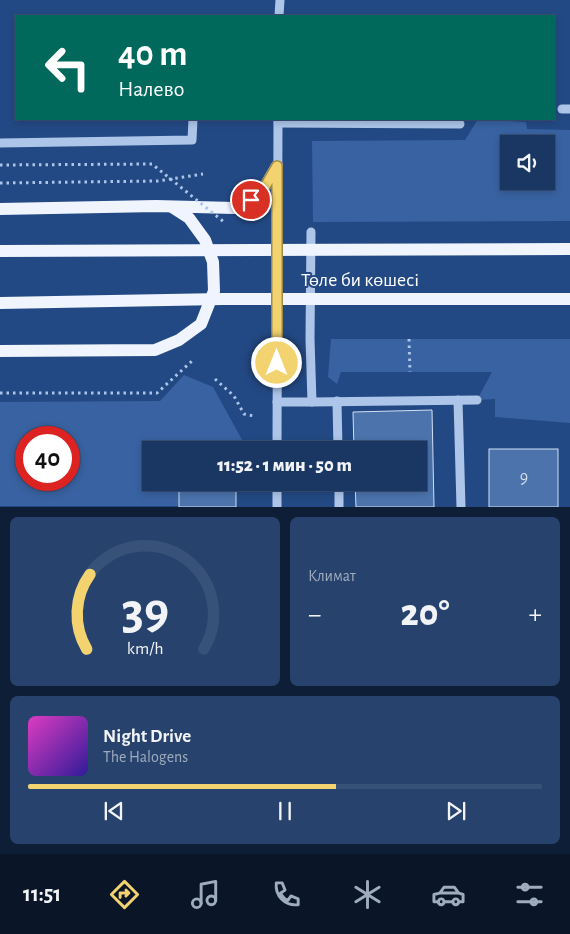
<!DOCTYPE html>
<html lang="ru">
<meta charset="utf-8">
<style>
:root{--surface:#1a3763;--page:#27426c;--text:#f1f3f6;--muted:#9facbe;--line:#385178;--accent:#f3d370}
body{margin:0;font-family:"Alegreya Sans",sans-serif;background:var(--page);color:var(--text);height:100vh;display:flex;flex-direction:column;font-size:19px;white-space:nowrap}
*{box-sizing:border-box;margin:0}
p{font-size:16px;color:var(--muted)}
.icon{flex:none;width:28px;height:28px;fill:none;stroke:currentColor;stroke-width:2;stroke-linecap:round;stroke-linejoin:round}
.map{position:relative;height:507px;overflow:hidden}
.drawer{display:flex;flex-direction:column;gap:10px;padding:10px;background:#0e1e36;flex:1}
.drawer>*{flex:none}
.top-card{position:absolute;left:15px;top:15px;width:540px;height:105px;border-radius:0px;box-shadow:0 2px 8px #0003,0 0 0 1px var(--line);background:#00695c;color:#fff;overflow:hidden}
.buttons{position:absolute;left:500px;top:135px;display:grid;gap:10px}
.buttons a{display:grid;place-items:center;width:55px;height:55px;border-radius:0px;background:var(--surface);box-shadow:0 2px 8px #0003,0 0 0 1px var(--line);font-size:25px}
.speed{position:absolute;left:15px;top:426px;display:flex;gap:10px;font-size:25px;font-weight:700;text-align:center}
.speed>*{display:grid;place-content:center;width:65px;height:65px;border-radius:50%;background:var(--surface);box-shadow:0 2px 8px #0003,0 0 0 1px var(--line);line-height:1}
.speed .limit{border:8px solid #d22;background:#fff;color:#111}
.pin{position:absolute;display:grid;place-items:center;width:42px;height:42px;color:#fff;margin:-21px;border:2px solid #fff;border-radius:50%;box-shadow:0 1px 5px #0007}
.me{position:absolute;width:55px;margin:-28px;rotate:0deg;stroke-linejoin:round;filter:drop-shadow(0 0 4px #0008)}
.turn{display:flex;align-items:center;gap:18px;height:105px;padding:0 20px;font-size:22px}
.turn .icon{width:65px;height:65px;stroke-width:2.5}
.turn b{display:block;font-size:35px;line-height:42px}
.big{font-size:38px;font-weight:800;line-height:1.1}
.drawer .widget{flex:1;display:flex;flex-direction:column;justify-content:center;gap:8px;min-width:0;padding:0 18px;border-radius:8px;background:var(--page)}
.drawer .dial{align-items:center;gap:0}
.dial svg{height:130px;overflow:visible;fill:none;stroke:var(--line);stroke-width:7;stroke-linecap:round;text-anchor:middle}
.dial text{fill:var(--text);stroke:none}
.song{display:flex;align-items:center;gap:15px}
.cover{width:60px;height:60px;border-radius:8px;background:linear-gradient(135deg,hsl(310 70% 55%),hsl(250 70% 35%))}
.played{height:5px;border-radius:2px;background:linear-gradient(90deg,var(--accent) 60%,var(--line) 60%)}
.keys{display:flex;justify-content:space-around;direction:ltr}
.heat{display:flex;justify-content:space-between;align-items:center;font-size:28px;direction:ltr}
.drawer .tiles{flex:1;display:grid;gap:10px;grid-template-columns:1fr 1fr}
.widget:last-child{grid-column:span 2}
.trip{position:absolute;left:142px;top:441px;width:285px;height:50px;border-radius:0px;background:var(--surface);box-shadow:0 2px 8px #0003,0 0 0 1px var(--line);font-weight:800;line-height:50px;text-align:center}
.tab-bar{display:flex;height:80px;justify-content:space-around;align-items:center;background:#0a1628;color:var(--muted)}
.tab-bar .icon{width:35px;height:35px}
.tab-bar .current{color:var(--accent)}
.tab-bar b{font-size:22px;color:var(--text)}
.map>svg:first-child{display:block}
.green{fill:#3862a1;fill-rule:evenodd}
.building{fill:#4c73ac;stroke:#d0e0f6}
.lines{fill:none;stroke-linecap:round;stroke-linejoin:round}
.path{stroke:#acc5e8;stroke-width:3;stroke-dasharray:2.5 4;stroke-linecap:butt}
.minor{stroke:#acc5e8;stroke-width:9}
.major{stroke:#eff4fe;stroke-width:12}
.path-bridge{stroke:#acc5e8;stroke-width:3;stroke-dasharray:2.5 4;stroke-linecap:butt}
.major-bridge{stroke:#eff4fe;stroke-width:12}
.route-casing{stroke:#9e8949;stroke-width:12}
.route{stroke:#f3d370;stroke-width:9}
.labels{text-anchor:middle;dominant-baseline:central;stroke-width:4;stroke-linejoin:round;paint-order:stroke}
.number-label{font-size:18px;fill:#d2dcea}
.street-label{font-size:20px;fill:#fff;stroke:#234984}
</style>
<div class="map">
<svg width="570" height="507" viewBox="0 0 570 507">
<rect width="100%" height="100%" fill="#234984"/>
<!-- green -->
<g class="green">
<path d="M 478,119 L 526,122 L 527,129 L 570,130 L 570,221 L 313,222 L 312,141 L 465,140 ZM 509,144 L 546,144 L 546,181 L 509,181 Z"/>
<path d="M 331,339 L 570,339 L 570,423 L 495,417 L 495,399 L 477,400 L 492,372 L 341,372 L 337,384 L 328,377 Z"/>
<path d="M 184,375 L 213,387 L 246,447 L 245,450 L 151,450 L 151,482 L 179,483 L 179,506 L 0,506 L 0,402 L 160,401 ZM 26,438 L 69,438 L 69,480 L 26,480 Z"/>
</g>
<!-- building -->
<g class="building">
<path d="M 432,410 L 434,507 L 356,507 L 355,482 L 419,482 L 419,450 L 354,450 L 353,412 Z"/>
<rect x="489" y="449" width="69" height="58"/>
<rect x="179" y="482" width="57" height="25"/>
</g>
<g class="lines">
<!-- path -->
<g class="path">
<path d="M 0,183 L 158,181 L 203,174"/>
<path d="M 409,339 L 410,372"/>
<path d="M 215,379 L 234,396 L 244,414 L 254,416"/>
<path d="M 0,393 L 157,393 L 192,361"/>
</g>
<!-- minor -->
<g class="minor">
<path d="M 279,16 L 280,0"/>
<path d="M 562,109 L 570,109"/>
<path d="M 278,123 L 460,124"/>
<path d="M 0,143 L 192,140 L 193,119"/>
<path d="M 458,400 L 461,507"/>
<path d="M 337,401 L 338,450"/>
<path d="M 277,402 L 312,402 L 310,339 L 311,232"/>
<path d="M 312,402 L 477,400"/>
<path d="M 277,450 L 278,119"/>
<path d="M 339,482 L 339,507"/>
<path d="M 277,507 L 277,482"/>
</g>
<!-- major -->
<g class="major">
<path d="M 0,209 L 156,206 L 234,208 L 251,200 L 266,185 L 277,166"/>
<path d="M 0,351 L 155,350 L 179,340 L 201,324 L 214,291 L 213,262 L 205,240 L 189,218 L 172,207"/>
</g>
<!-- path-bridge -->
<path class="path-bridge" d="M 0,165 L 152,164 L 224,222"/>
<!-- major-bridge -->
<g class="major-bridge">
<path d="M 0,251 L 570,249"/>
<path d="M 0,303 L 222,299 L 570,299"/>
</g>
</g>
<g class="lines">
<!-- route casing -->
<g class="route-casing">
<path id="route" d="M 251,200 L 266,185 L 277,166 L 277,363"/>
</g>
<!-- route -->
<use href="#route" class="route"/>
</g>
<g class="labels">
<!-- number labels -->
<g class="number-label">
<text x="524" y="478">9</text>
</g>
<!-- street labels -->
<g class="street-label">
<text x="360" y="280">Төле би көшесі</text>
</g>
</g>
</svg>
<div class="buttons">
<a><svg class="icon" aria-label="sound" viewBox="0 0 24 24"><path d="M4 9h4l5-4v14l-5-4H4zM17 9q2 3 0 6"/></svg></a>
</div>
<div class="speed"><div class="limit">40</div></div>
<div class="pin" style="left:251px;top:200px;background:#d93025"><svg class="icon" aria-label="arrive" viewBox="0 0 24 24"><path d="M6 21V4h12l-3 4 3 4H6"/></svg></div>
<svg class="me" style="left:277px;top:363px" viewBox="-20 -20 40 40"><circle r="17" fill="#f3d370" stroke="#fff" stroke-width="3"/><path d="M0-11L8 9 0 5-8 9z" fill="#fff"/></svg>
<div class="trip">11:52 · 1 мин · 50 m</div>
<div class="top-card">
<div class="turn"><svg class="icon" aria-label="left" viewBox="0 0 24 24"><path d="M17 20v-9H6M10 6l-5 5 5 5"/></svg><div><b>40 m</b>Налево</div></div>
</div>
</div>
<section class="drawer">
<div class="tiles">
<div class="widget dial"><svg viewBox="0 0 100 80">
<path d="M14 69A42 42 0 1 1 86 69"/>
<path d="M14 69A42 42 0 0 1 16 23" stroke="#f3d370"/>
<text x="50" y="56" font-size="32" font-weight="700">39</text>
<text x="50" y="72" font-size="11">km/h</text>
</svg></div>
<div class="widget"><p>Климат</p>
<div class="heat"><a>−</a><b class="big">20°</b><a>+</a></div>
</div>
<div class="widget">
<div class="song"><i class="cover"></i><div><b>Night Drive</b><p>The Halogens</p></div></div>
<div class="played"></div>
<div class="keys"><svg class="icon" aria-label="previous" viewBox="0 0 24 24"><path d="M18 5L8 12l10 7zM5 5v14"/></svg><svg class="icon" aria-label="pause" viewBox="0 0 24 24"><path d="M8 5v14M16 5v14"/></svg><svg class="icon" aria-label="next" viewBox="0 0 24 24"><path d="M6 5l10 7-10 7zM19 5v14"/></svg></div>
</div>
</div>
</section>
<nav class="tab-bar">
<b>11:51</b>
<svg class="icon current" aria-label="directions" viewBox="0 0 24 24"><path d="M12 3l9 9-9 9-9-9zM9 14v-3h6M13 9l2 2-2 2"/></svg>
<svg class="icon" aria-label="music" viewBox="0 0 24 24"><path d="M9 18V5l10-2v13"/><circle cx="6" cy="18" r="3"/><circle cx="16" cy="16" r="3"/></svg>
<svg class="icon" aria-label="phone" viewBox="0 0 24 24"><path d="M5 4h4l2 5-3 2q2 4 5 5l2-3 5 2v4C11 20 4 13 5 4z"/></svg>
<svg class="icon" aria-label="climate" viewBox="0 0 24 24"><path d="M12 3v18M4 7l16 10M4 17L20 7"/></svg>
<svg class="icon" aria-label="car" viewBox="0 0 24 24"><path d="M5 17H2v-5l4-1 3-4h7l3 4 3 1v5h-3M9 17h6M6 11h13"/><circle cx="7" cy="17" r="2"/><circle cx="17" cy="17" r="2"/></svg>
<svg class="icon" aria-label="filters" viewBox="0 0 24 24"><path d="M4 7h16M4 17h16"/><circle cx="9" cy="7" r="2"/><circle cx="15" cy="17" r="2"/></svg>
</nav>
